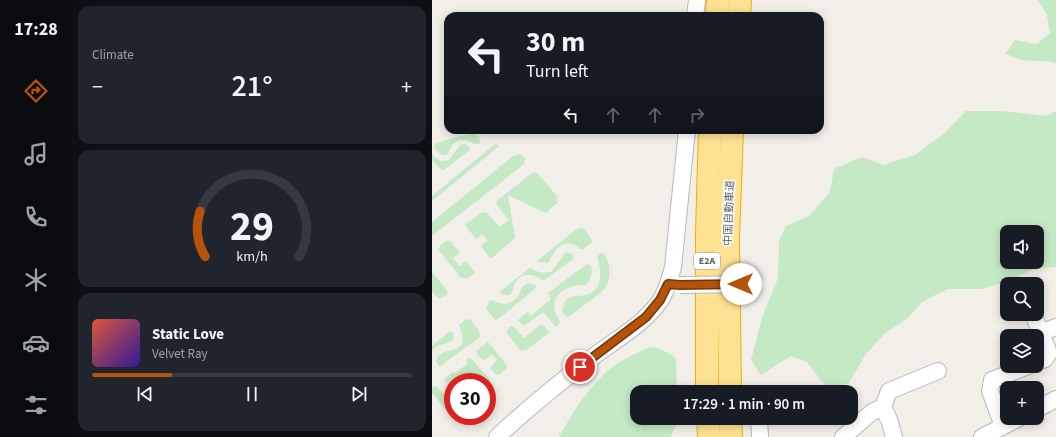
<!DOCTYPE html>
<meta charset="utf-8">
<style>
:root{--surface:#171b24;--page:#20242c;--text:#f1f3f6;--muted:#9ea1a6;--line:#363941;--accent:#b45309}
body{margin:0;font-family:"Source Sans 3","Noto Sans JP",sans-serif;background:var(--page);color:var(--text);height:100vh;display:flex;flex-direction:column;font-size:15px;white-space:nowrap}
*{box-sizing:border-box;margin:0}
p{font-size:13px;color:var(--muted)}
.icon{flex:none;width:22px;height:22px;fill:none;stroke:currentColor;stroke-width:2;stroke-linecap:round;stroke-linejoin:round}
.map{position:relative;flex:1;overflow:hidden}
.details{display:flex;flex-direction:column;gap:6px;padding:6px;background:#0d0f14;width:360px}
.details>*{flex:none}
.banner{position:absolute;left:12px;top:12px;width:380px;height:122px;border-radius:12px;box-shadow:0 2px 10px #0003;background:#171b24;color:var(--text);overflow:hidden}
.fabs{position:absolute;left:568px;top:225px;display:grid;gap:8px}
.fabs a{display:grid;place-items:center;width:44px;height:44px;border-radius:8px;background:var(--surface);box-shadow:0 2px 10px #0003;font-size:20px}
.speed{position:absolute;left:12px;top:373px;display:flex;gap:8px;font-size:20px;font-weight:700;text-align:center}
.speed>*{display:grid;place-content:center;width:52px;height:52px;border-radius:50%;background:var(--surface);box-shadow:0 2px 10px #0003;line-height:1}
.speed .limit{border:6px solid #d22;background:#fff;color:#111}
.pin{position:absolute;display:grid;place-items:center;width:34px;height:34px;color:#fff;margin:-17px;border:2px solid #fff;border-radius:50%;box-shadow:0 1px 4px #0007}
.me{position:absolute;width:44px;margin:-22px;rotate:270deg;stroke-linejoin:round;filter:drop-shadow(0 0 3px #0008)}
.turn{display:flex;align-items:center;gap:14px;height:84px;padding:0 16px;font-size:18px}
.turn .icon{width:52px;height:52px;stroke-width:2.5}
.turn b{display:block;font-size:28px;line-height:34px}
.lanes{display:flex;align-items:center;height:38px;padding:0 16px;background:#0003;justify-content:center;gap:20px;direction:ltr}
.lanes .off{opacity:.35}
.big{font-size:30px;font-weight:600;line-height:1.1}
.details .tile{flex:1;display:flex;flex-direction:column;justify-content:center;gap:6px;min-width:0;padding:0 14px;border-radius:12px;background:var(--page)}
.details .dial{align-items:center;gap:0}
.dial svg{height:104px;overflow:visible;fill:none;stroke:var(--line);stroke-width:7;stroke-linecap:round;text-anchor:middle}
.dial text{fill:var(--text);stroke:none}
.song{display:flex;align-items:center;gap:12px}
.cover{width:48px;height:48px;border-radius:6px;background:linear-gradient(135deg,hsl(10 70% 55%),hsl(250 70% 35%))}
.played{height:4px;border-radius:2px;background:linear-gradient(90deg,var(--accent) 25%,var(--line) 25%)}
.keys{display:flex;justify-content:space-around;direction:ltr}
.heat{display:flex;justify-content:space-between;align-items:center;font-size:22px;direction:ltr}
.trip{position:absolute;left:198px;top:385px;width:228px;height:40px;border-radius:12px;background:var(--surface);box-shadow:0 2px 10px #0003;font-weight:600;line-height:40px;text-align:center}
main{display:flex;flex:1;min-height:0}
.tab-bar{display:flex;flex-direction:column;width:72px;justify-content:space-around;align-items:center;background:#090b0e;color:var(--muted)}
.tab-bar .icon{width:28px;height:28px}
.tab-bar .on{color:var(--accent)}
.tab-bar b{font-size:18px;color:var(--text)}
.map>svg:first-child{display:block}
.green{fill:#c5e8c5;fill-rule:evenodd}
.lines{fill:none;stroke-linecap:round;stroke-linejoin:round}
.minor-casing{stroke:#b5b8bc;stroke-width:18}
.highway-casing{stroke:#f9ab00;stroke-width:24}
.minor{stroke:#fff;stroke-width:16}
.highway{stroke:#fde293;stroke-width:22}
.minor-bridge-casing{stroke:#b5b8bc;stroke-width:18;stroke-linecap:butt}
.minor-bridge{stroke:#fff;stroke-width:16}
.route-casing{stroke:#753606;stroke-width:10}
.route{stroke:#b45309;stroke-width:7}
.labels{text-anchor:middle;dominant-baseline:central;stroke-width:3;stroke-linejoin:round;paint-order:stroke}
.shield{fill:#fff;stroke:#8f9295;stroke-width:1}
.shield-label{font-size:10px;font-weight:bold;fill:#5f6368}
.street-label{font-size:11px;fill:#5f6368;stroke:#fff}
</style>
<main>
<nav class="tab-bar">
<b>17:28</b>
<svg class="icon on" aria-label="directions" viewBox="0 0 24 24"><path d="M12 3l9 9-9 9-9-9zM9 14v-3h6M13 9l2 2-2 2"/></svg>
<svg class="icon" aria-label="music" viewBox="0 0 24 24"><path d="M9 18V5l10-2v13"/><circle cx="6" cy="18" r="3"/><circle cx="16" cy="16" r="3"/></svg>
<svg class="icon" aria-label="phone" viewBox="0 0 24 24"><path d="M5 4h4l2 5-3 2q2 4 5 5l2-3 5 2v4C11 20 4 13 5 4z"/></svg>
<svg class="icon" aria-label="climate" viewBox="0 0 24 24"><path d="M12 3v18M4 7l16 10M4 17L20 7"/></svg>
<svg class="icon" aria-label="car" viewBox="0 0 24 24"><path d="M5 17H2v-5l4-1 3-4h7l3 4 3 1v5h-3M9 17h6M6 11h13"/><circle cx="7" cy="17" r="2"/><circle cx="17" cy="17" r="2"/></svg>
<svg class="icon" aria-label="filters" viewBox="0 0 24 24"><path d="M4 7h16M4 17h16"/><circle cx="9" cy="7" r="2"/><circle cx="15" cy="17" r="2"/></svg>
</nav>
<section class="details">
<div class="tile"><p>Climate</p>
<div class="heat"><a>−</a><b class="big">21°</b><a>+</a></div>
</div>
<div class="tile dial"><svg viewBox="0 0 100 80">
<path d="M14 69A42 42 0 1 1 86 69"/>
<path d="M14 69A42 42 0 0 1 10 34" stroke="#b45309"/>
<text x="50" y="56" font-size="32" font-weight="700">29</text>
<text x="50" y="72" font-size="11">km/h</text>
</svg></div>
<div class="tile">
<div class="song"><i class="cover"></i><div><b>Static Love</b><p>Velvet Ray</p></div></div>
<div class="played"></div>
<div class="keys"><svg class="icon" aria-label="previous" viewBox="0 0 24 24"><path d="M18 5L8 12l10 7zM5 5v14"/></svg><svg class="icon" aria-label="pause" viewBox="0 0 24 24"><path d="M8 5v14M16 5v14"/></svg><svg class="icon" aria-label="next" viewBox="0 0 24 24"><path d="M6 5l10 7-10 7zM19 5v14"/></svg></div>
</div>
</section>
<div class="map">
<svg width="624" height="437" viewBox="0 0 624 437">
<rect width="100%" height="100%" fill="#f1efe8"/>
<!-- green -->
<g class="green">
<path d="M 606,0 L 624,0 L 624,64 L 622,62 L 590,60 L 573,54 L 583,40 L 605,44 L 618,33 L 615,15 Z"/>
<path d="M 534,111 L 569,111 L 615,116 L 624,111 L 624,267 L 603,268 L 579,280 L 550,289 L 515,289 L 490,302 L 475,319 L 453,333 L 434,354 L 416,384 L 394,387 L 375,362 L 359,356 L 329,375 L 319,360 L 330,318 L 346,278 L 347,241 L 354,226 L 377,216 L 398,192 L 402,169 L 430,157 L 451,165 L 483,155 L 513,133 ZM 575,232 L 605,232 L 605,262 L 575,262 Z"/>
<path d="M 42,134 L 46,135 L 49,143 C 41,147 36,138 27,140 L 20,145 L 15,155 C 9,156 6,152 3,148 L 3,144 C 16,139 29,135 42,134 Z"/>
<path d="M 32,144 L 36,145 L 38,150 L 12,170 L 10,170 L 0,160 L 0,155 L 8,161 L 17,160 L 28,145 Z"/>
<path d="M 63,144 L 67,145 L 66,147 L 0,201 L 0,196 Z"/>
<path d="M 88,154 L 93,158 L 92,164 L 0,236 L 0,222 L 81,156 Z"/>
<path d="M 104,172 L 125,196 L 125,203 L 114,213 L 76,195 L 83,238 L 60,258 L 58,258 L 49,246 L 55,240 L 50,234 L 44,239 L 33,225 L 49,213 L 54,212 L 68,227 L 77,220 L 64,204 L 66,200 L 100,173 Z"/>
<path d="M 148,228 L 152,229 L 161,242 L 151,249 L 148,249 C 133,235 123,249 116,263 L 106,262 L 105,261 L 141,232 Z"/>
<path d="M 14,241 L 18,241 L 28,253 L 21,258 L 27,266 L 34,261 L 43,273 L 36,278 L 29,278 L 7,250 L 7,247 Z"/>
<path d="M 134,252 L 141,254 L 141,259 L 113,280 L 111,281 C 102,273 90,272 83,283 C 81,287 81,292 78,295 L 71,295 L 67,292 L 98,268 L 109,273 L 119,272 Z"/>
<path d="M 170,252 C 179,260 180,278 173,288 C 166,296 147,308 138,316 L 134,317 L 130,310 C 135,290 144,299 157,294 C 172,288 169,268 165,257 Z"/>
<path d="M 155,264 L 159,266 C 161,273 159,277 155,284 C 151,286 147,285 142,286 C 122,291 117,305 128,322 L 124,327 L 111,312 L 92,326 L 86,320 L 95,312 L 99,316 L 119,299 L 116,293 Z"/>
<path d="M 0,272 L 14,289 L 16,294 L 9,298 L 6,298 L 0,291 Z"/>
<path d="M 96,283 L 104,285 L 103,289 L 66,319 L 63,320 L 54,308 L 58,300 C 61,300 64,302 67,303 C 81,306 86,298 90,287 Z"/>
<path d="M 38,319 L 47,331 L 48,337 L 7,367 L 4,361 L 6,357 C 14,347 22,355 31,342 L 29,330 L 27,325 L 33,320 Z"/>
<path d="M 109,324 L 118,332 L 94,350 L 88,350 L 74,332 L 78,326 L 82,327 L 92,338 Z"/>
<path d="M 18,331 L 22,334 L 21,341 L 5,346 L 0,351 L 0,346 Z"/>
<path d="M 56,342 L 74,364 L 75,368 L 67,375 L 64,375 L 58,368 L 65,360 L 60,354 L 53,360 C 49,359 45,355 44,351 Z"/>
<path d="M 219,347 L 229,349 L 244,358 L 245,392 L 205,392 L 205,418 L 246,418 L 239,437 L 127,437 C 143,409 164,374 193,359 C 201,354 210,351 219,347 Z"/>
<path d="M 39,358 L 59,381 L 55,384 L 55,382 L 47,382 L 38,373 L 26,382 L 21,382 L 21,386 L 18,387 L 12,379 L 21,372 L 24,373 L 36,363 L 34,359 Z"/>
<path d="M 4,386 L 18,400 L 21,398 L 21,411 L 14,410 L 0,393 L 0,388 Z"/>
</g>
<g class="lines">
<!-- minor casing -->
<g class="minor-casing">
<g id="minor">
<path d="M 263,16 L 265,0"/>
<path d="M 601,314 L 617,353 L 613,359 L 605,362"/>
<path d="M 608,333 L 624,327"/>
<path d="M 605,409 L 624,399"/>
<path d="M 327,418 L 328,437"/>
<path d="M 571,426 L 558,391 L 560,380 L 596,366"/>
<path d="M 65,437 C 95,409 128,382 161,357 C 183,340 211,325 228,301 C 235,291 238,278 241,267 L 255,130"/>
<path d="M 411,437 L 440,412 L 451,407"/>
<path d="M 462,437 L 458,422 L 451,407 L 457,391 L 506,371"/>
<path d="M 550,437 L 587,418"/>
</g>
</g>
<!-- highway casing -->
<g class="highway-casing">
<g id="highway">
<path d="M 285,16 L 286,0"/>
<path d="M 307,16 L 308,0"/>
<path d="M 275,392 L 275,232 L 278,130"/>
<path d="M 298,392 L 296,238 L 300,130"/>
<path d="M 276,418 L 277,437"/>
<path d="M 298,418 L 299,437"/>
</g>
</g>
<!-- minor -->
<use href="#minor" class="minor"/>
<!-- highway -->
<use href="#highway" class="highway"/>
<!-- minor-bridge casing -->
<g class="minor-bridge-casing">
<path id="minor-bridge" d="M 248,285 L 325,284"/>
</g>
<!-- minor-bridge -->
<use href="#minor-bridge" class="minor-bridge"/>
</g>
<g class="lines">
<!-- route casing -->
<g class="route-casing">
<path id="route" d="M 148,367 L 214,317 L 228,300 L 236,284 L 248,285 L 309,284"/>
</g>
<!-- route -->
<use href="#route" class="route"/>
</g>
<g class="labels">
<!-- shield labels -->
<rect class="shield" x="262" y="253" width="26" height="16" rx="3"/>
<g class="shield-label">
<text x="275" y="261">E2A</text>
</g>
<!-- street labels -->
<g class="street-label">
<text transform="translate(297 213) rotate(-88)">中国自動車道</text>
</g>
</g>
</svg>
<div class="fabs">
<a><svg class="icon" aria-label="sound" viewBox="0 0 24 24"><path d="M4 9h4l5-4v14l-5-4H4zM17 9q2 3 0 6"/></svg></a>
<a><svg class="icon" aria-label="search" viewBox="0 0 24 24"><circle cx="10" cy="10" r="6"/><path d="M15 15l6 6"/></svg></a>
<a><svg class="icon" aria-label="layers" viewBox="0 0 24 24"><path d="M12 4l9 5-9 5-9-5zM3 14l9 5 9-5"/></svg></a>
<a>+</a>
</div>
<div class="speed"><div class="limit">30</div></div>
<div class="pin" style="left:148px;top:367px;background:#d93025"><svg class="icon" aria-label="arrive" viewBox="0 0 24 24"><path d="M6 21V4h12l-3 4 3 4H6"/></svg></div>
<svg class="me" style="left:309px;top:284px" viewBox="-20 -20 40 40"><circle r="19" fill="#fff"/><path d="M0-13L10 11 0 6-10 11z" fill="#b45309"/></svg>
<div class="trip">17:29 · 1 min · 90 m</div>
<div class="banner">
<div class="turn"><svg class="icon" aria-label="left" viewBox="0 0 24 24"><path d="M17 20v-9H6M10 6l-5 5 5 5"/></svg><div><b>30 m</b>Turn left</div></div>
<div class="lanes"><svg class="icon" aria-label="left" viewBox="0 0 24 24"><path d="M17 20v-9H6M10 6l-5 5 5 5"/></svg><svg class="icon off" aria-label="ahead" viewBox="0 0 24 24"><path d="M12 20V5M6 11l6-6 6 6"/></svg><svg class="icon off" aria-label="ahead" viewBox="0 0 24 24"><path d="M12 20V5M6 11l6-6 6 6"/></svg><svg class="icon off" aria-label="right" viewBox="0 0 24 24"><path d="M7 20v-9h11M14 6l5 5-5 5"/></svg></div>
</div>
</div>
</main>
